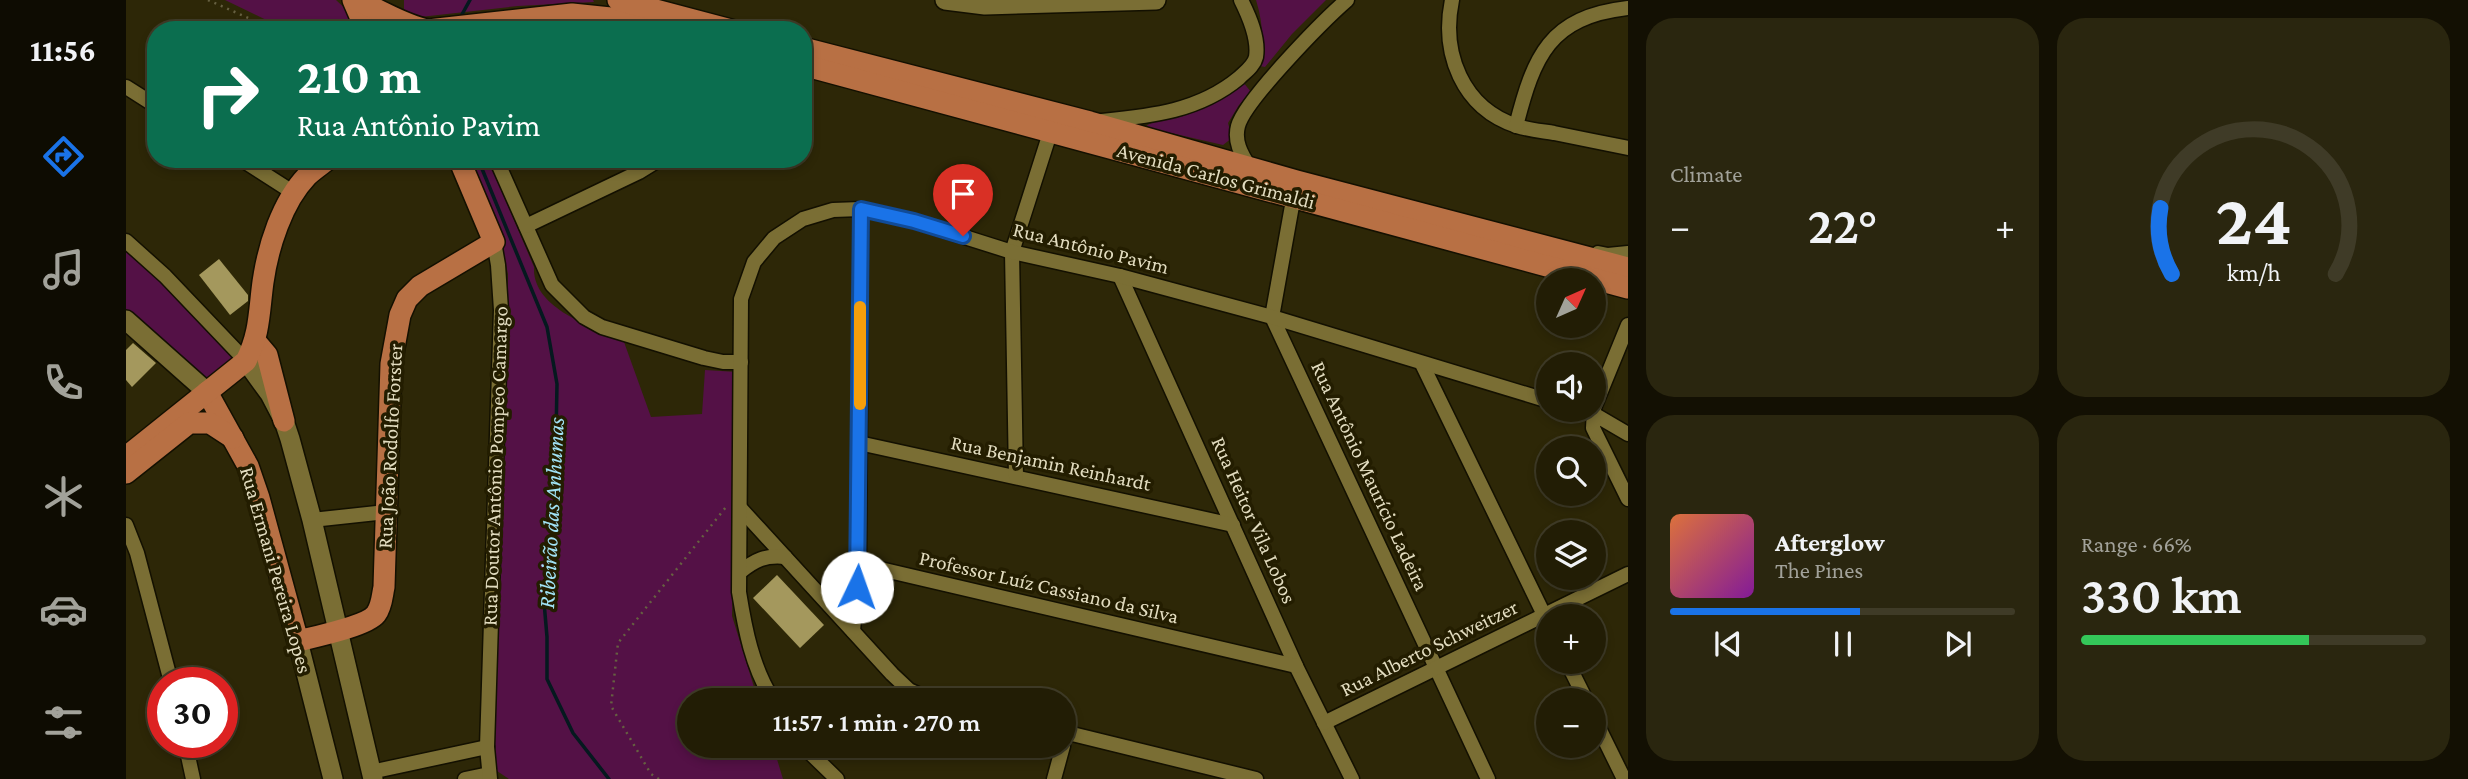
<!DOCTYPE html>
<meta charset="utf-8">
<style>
:root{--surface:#221d05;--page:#2a260f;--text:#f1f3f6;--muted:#a2a29a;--line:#3f3b27;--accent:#1a73e8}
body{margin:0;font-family:"Crimson Pro",serif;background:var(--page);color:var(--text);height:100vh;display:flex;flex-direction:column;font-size:26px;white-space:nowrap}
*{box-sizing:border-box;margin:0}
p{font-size:23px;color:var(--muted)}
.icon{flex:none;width:38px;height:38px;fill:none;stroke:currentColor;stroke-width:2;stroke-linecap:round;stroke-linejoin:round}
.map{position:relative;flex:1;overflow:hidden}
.drawer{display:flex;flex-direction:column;gap:18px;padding:18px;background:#131003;width:840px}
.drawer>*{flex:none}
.top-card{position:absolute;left:21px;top:21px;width:665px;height:147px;border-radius:28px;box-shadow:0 4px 10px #0003,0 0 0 2px var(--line);background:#0b6e4f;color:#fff;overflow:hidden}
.needle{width:46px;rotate:45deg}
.buttons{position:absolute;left:1410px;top:268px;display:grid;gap:14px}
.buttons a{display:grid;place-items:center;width:70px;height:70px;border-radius:50%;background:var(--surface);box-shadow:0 4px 10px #0003,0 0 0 2px var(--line);font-size:35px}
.speed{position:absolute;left:21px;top:667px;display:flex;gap:14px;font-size:35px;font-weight:700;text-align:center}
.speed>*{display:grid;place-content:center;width:91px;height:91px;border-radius:50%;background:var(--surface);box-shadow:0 4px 10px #0003,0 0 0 2px var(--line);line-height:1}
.speed .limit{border:10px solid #d22;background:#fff;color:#111}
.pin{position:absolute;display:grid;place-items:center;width:60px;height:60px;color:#fff;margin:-72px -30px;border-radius:50% 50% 50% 0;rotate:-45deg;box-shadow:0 0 7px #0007}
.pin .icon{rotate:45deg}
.me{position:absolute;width:77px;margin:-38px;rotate:3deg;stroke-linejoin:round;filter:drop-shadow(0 0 5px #0008)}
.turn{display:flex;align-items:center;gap:24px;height:147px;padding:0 35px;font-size:32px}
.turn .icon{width:91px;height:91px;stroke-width:2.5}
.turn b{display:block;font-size:49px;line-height:60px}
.big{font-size:52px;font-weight:600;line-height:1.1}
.drawer .widget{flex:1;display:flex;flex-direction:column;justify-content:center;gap:10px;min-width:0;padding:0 24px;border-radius:28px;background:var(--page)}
.drawer .dial{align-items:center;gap:0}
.dial svg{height:182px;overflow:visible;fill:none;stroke:var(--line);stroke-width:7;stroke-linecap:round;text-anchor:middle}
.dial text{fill:var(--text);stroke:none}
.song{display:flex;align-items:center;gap:21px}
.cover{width:84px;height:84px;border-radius:10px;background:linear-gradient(135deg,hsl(20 70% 55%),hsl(290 70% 35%))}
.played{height:7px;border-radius:4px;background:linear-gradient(90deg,var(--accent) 55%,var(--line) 55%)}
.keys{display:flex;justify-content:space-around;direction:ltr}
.heat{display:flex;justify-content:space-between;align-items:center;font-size:38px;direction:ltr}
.charge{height:10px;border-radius:5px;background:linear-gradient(90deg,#34c759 66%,var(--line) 0)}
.drawer .tiles{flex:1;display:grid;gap:18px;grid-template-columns:repeat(2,1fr)}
.trip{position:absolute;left:551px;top:688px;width:399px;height:70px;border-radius:35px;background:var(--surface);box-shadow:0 4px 10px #0003,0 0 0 2px var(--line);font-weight:600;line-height:70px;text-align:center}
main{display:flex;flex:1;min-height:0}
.dock{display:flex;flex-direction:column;width:126px;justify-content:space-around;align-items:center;background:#0e0c02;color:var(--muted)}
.dock .icon{width:49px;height:49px}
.dock .current{color:var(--accent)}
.dock b{font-size:32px;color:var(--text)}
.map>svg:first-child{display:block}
.green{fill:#541146}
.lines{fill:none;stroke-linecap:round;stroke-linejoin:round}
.stream{stroke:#05191f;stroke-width:3.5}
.building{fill:#a4985d}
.street-casing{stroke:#131001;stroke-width:17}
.secondary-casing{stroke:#131001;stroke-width:22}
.primary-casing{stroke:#131001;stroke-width:24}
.path{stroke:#666041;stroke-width:2.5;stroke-dasharray:2 5;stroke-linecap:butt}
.street{stroke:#7a6e34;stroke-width:14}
.secondary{stroke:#7a6e34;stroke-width:19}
.primary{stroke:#b87044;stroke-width:21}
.route-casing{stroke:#114b97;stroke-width:18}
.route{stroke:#1a73e8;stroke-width:12}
.slow{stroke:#f59e0b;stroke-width:12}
.labels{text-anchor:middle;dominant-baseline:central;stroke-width:7;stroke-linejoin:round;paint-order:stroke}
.street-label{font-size:21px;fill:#e2dcbf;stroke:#231d00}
.water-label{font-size:23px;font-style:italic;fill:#a1e3f6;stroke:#231d00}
</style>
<main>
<nav class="dock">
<b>11:56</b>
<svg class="icon current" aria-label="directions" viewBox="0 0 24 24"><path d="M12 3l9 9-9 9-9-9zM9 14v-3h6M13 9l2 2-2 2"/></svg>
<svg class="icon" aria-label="music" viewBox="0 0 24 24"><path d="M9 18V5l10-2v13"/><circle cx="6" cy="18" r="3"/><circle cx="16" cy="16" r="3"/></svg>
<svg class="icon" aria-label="phone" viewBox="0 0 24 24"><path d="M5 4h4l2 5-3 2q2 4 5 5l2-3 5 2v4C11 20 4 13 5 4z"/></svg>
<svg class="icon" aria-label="climate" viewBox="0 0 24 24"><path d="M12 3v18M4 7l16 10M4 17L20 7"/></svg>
<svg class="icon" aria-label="car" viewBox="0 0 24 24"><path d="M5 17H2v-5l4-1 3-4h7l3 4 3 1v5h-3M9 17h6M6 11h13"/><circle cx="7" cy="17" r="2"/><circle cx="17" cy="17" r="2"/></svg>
<svg class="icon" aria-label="filters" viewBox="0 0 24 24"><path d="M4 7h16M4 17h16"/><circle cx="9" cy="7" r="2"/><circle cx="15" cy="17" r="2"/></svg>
</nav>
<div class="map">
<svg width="1502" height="779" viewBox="0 0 1502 779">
<rect width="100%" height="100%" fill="#2d2707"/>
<!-- green -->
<g class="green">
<path d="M 99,0 L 210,0 L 227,16 L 233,30 L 161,30 Z"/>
<path d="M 278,0 L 467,0 L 468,2 L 392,6 L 294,17 L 278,14 Z"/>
<path d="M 1130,0 L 1200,0 L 1166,34 L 1139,67 L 1134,66 C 1138,44 1137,22 1130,0 Z"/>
<path d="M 1117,82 L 1125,92 L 1113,105 L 1102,123 L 1106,138 L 1097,145 L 1019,127 C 1030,118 1049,120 1063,114 C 1082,106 1099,93 1117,82 Z"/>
<path d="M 342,159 L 362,159 L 408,267 C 406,309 466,326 498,342 L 525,417 L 576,414 L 579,370 L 611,372 L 606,616 L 632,700 L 564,700 L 564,746 L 647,746 L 657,779 L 383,779 L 368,769 L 382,274 L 378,255 Z"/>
<path d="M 0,250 L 29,275 L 111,360 L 81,384 L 30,335 L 0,310 Z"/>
</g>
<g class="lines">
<!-- stream -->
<g class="stream">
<path d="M 334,18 L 344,0"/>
<path d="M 352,159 L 421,327 L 431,384 L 428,541 L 426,570 L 418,602 L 421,637 L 421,679 L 447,733 L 483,779"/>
</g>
</g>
<!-- building -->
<g class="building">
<path d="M 93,259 L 122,295 L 122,301 L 104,315 L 73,275 Z"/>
<path d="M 7,343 L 30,363 L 6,387 L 0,380 L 0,350 Z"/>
<path d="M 651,575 L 698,625 L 674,648 L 627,598 Z"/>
</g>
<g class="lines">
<!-- street casing -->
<g class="street-casing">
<g id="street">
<path d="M 1326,0 C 1315,53 1336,108 1391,126 C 1403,130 1416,131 1428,133 C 1453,138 1477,143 1502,148"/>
<path d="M 461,30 L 485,20"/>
<path d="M 0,87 L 30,106"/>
<path d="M 976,121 C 1026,116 1073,111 1113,78 C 1119,72 1128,66 1130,57 C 1133,38 1123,16 1115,0"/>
<path d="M 1390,126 C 1408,56 1423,17 1502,8"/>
<path d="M 115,159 L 168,193"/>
<path d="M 370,159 L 426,285 L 458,317 L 476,327 L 578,358 L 597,362 L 615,362"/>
<path d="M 1123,166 C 1115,154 1108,141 1112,126 C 1119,100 1198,20 1221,0"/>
<path d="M 1169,189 L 1146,317 L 1362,779"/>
<path d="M 400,226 L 513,172 L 534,159"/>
<path d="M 0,241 L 39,276 L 120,361"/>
<path d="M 1472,253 L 1482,255 L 1502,253"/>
<path d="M 994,276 L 1170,666 L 1226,779"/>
<path d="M 1296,364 L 1422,623"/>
<path d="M 1468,408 L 1502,325"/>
<path d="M 1454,410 L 1466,413 L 1502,434"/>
<path d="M 1468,410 L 1467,428 L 1502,499"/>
<path d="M 733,443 L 1107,525"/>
<path d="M 890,477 L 886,252 L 924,133"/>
<path d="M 615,509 L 766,674 L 783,690 L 805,700"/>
<path d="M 186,520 L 260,512"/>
<path d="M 0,525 L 11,553 L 45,682"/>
<path d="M 733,564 L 735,209"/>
<path d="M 614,572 C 629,560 639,555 659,557"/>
<path d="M 727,631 L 733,564 L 1170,666"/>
<path d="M 1441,662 L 1460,700"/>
<path d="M 647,700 C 626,667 619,629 613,592 L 615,299 L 628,262 L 648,238 L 677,219 L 707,210 L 735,209 L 788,221 L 886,252 L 994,276 L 1146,317 L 1423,401"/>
<path d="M 1468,718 L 1498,779"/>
<path d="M 1198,723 L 1502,574"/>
<path d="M 938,732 L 1130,779"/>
<path d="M 59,742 L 67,779"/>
<path d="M 677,746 L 711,779"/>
<path d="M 245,772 L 361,747"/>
<path d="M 339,779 L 363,774"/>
<path d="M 364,779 L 361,747 L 375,310 L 372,265 L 368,242"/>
<path d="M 928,779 L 937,746"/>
</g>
</g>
<!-- secondary casing -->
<g class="secondary-casing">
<g id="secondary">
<path d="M 819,0 L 859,5 L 1030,0"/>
<path d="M 0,320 L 81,392"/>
<path d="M 120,361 L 144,394 L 158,421 L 164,439 L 186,520 L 247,779"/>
<path d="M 172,641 L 207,779"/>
</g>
</g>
<!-- primary casing -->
<g class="primary-casing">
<g id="primary">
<path d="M 227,0 L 240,30"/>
<path d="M 229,0 C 254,9 276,25 302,30 L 446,14 L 504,20 L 543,30"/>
<path d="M 492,0 L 605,30"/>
<path d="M 677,48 L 964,122 L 1171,181 L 1502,268"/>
<path d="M 677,65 L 1502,288"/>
<path d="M 130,342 L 141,355 L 158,421"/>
<path d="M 81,392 L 122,466 L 133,498 L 172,641 C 188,637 241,626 250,614 C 256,606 256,596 258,587 L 265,364 L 274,315 L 281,299 L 294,286 L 368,242 L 333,159"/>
<path d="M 0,457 L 120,361 C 134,334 133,311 137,282 C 142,247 156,202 181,176 C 187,170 195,165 202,159"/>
<path d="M 0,473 L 63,423 L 84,423 L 107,438"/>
</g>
</g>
<!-- path -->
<g class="path">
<path d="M 82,0 L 149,30"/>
<path d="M 533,779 L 525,774 L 485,706 L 492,643 L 600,507"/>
</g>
<!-- street -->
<use href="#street" class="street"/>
<!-- secondary -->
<use href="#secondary" class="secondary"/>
<!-- primary -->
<use href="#primary" class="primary"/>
</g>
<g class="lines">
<!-- route casing -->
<g class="route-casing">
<path id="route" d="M 731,587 L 735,209 L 788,221 L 837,236"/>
</g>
<!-- route -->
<use href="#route" class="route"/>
<!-- slow -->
<path class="slow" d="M 734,404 L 734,307"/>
</g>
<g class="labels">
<!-- street labels -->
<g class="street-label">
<text transform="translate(1090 176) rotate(15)">Avenida Carlos Grimaldi</text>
<text transform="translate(965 248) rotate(14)">Rua Antônio Pavim</text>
<text transform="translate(264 446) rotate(-87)">Rua João Rodolfo Forster</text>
<text transform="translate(925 463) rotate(12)">Rua Benjamin Reinhardt</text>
<text transform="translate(369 466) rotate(-88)">Rua Doutor Antônio Pompeo Camargo</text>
<text transform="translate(1244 476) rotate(65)">Rua Antônio Maurício Ladeira</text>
<text transform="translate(1128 520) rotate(66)">Rua Heitor Vila Lobos</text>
<text transform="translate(150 570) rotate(74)">Rua Ermani Pereira Lopes</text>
<text transform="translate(923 587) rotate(13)">Professor Luíz Cassiano da Silva</text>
<text transform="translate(1303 648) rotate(-26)">Rua Alberto Schweitzer</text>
</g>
<!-- water labels -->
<g class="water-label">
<text transform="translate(425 513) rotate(-87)">Ribeirão das Anhumas</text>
</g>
</g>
</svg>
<div class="buttons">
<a><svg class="needle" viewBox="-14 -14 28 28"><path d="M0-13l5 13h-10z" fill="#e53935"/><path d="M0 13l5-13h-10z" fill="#a2a29a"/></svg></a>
<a><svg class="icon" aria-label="sound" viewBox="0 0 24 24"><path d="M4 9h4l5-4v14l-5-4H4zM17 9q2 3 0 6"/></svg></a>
<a><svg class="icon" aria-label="search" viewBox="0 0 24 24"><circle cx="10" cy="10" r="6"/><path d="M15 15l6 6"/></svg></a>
<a><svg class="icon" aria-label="layers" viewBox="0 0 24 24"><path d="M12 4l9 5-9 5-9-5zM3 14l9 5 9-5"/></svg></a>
<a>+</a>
<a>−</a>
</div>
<div class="speed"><div class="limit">30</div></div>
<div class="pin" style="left:837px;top:236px;background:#d93025"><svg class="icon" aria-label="arrive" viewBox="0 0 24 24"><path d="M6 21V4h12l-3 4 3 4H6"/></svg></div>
<svg class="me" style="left:731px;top:587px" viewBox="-20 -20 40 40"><circle r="19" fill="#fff"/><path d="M0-13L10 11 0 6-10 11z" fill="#1a73e8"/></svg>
<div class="trip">11:57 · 1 min · 270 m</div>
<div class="top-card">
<div class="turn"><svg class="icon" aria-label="right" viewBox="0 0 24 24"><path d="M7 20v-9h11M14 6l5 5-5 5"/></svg><div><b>210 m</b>Rua Antônio Pavim</div></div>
</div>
</div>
<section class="drawer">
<div class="tiles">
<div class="widget"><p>Climate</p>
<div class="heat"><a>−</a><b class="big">22°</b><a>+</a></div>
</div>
<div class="widget dial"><svg viewBox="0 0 100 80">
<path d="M14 69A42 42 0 1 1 86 69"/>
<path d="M14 69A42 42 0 0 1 9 40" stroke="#1a73e8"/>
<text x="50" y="56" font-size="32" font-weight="700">24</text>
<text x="50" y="72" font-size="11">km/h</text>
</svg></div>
<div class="widget">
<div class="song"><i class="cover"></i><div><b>Afterglow</b><p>The Pines</p></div></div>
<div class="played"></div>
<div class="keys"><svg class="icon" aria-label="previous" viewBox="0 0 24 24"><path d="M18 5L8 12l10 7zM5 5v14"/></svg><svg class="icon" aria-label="pause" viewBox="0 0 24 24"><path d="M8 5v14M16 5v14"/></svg><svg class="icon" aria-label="next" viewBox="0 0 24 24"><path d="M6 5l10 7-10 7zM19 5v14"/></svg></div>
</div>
<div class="widget"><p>Range · 66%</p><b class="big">330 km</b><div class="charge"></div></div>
</div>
</section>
</main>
